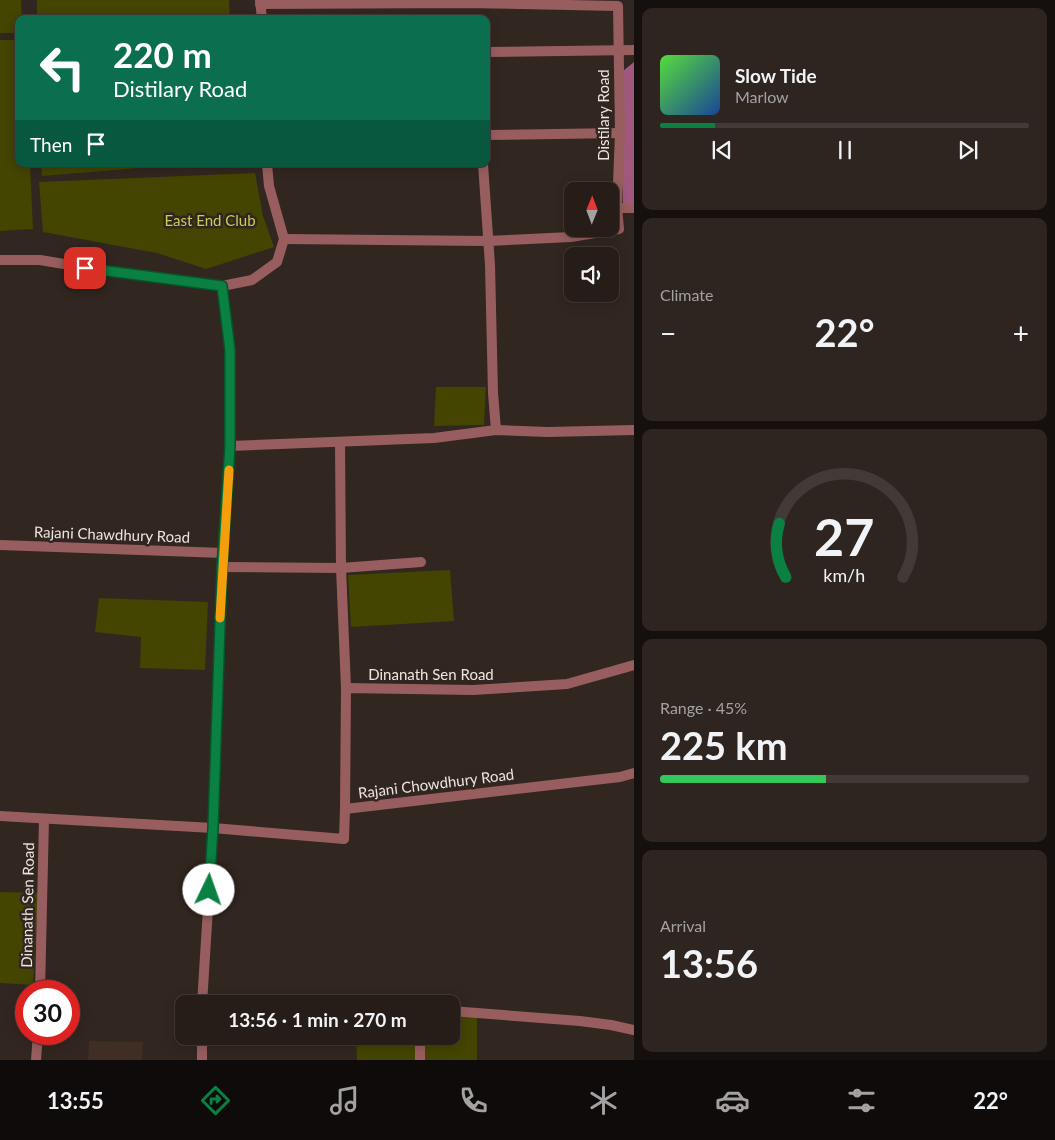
<!DOCTYPE html>
<meta charset="utf-8">
<style>
:root{--surface:#261c18;--page:#2e2521;--text:#f1f3f6;--muted:#a4a1a2;--line:#423a37;--accent:#0b8043}
body{margin:0;font-family:Lato,sans-serif;background:var(--page);color:var(--text);height:100vh;display:flex;flex-direction:column;font-size:19px;white-space:nowrap}
*{box-sizing:border-box;margin:0}
p{font-size:16px;color:var(--muted)}
.icon{flex:none;width:28px;height:28px;fill:none;stroke:currentColor;stroke-width:2;stroke-linecap:round;stroke-linejoin:round}
.map{position:relative;flex:1;overflow:hidden}
.sheet{display:flex;flex-direction:column;gap:8px;padding:8px;background:#150f0d;width:421px}
.sheet>*{flex:none}
.guide{position:absolute;left:15px;top:15px;width:475px;height:152px;border-radius:10px;box-shadow:0 2px 12px #0003,0 0 0 1px var(--line);background:#0b6e4f;color:#fff;overflow:hidden}
.needle{width:32px;rotate:1deg}
.controls{position:absolute;left:564px;top:182px;display:grid;gap:10px}
.controls a{display:grid;place-items:center;width:55px;height:55px;border-radius:10px;background:var(--surface);box-shadow:0 2px 12px #0003,0 0 0 1px var(--line);font-size:25px}
.speed{position:absolute;left:15px;top:980px;display:flex;gap:10px;font-size:25px;font-weight:700;text-align:center}
.speed>*{display:grid;place-content:center;width:65px;height:65px;border-radius:50%;background:var(--surface);box-shadow:0 2px 12px #0003,0 0 0 1px var(--line);line-height:1}
.speed .limit{border:8px solid #d22;background:#fff;color:#111}
.pin{position:absolute;display:grid;place-items:center;width:42px;height:42px;color:#fff;margin:-21px;border-radius:10px;box-shadow:0 2px 8px #0006}
.me{position:absolute;width:55px;margin:-28px;rotate:3deg;stroke-linejoin:round;filter:drop-shadow(0 0 4px #0008)}
.turn{display:flex;align-items:center;gap:18px;height:105px;padding:0 15px;font-size:22px}
.turn .icon{width:65px;height:65px;stroke-width:2.5}
.turn b{display:block;font-size:35px;line-height:42px}
.then{display:flex;align-items:center;height:48px;padding:0 15px;background:#0003;gap:10px;font-size:19px}
.big{font-size:38px;font-weight:700;line-height:1.1}
.sheet .tile{flex:1;display:flex;flex-direction:column;justify-content:center;gap:8px;min-width:0;padding:0 18px;border-radius:10px;background:var(--page)}
.sheet .dial{align-items:center;gap:0}
.dial svg{height:130px;overflow:visible;fill:none;stroke:var(--line);stroke-width:7;stroke-linecap:round;text-anchor:middle}
.dial text{fill:var(--text);stroke:none}
.song{display:flex;align-items:center;gap:15px}
.cover{width:60px;height:60px;border-radius:8px;background:linear-gradient(135deg,hsl(110 70% 55%),hsl(220 70% 35%))}
.played{height:5px;border-radius:2px;background:linear-gradient(90deg,var(--accent) 15%,var(--line) 15%)}
.keys{display:flex;justify-content:space-around;direction:ltr}
.heat{display:flex;justify-content:space-between;align-items:center;font-size:28px;direction:ltr}
.charge{height:8px;border-radius:4px;background:linear-gradient(90deg,#34c759 45%,var(--line) 0)}
.trip{position:absolute;left:175px;top:995px;width:285px;height:50px;border-radius:10px;background:var(--surface);box-shadow:0 2px 12px #0003,0 0 0 1px var(--line);font-weight:700;line-height:50px;text-align:center}
.tab-bar{display:flex;height:80px;justify-content:space-around;align-items:center;background:#0f0b0a;color:var(--muted)}
.tab-bar .icon{width:35px;height:35px}
.tab-bar .selected{color:var(--accent)}
.tab-bar b{font-size:22px;color:var(--text)}
main{display:flex;flex:1;min-height:0}
.map>svg:first-child{display:block}
.built{fill:#402e24}
.green{fill:#434500}
.water{fill:#a1587e}
.lines{fill:none;stroke-linecap:round;stroke-linejoin:round}
.minor{stroke:#985e5f;stroke-width:10}
.route-casing{stroke:#07532c;stroke-width:12}
.route{stroke:#0b8043;stroke-width:9}
.slow{stroke:#f59e0b;stroke-width:9}
.labels{text-anchor:middle;dominant-baseline:central;stroke-width:5;stroke-linejoin:round;paint-order:stroke}
.street-label{font-size:15px;fill:#ede5e1;stroke:#322620}
.park-label{font-size:15px;fill:#c7cc5a;stroke:#322620}
</style>
<main>
<div class="map">
<svg width="634" height="1060" viewBox="0 0 634 1060">
<rect width="100%" height="100%" fill="#322620"/>
<!-- built -->
<path class="built" d="M 89,1041 L 143,1042 L 142,1060 L 88,1060 Z"/>
<!-- green -->
<g class="green">
<path d="M 0,0 L 21,0 L 22,19 L 19,19 L 19,33 L 0,33 Z"/>
<path d="M 37,0 L 229,0 L 230,19 L 37,19 Z"/>
<path d="M 0,40 L 19,40 L 19,164 L 30,164 L 33,229 L 0,231 Z"/>
<path d="M 41,164 L 186,164 L 42,176 Z"/>
<path d="M 255,173 L 263,216 L 274,247 L 206,269 L 157,253 L 43,232 L 39,182 Z"/>
<path d="M 436,387 L 486,387 L 484,425 L 434,426 Z"/>
<path d="M 450,570 L 454,621 L 351,627 L 348,575 Z"/>
<path d="M 99,598 L 208,602 L 205,670 L 140,668 L 141,637 L 95,632 Z"/>
<path d="M 0,892 L 38,893 L 33,985 L 0,983 Z"/>
<path d="M 451,1016 L 477,1017 L 477,1060 L 357,1060 L 356,1036 L 451,1036 Z"/>
</g>
<!-- water -->
<path class="water" d="M 634,62 L 634,203 L 623,203 L 623,71 Z"/>
<g class="lines">
<!-- minor -->
<g class="minor">
<path d="M 260,0 L 262,19"/>
<path d="M 260,4 L 466,3 L 618,6 L 620,133 L 617,208 L 619,229 L 571,237 L 487,241 L 284,239"/>
<path d="M 486,52 L 634,50"/>
<path d="M 486,135 L 620,133"/>
<path d="M 483,164 L 490,265 L 493,393 L 496,430"/>
<path d="M 617,208 L 634,208"/>
<path d="M 0,260 L 40,260 L 100,270 L 222,286 L 252,280 L 277,262 L 284,239 L 269,186 L 267,164"/>
<path d="M 340,442 L 341,568 L 346,688"/>
<path d="M 230,446 L 434,438 L 496,430 L 548,432 L 634,430"/>
<path d="M 0,545 L 223,553"/>
<path d="M 222,567 L 341,568 L 421,562"/>
<path d="M 345,809 L 346,688 L 473,690 L 567,684 L 634,665"/>
<path d="M 0,816 L 213,828 L 344,839 L 345,809 L 620,777 L 634,773"/>
<path d="M 40,991 L 44,819"/>
<path d="M 202,1004 L 213,828 L 222,567 L 230,446 L 230,350 L 222,286"/>
<path d="M 451,1011 L 580,1021 L 611,1025 L 634,1030"/>
<path d="M 36,1060 L 38,1034"/>
<path d="M 202,1060 L 202,1036"/>
<path d="M 420,1060 L 420,1036"/>
</g>
</g>
<g class="lines">
<!-- route casing -->
<g class="route-casing">
<path id="route" d="M 85,268 L 222,286 L 230,350 L 230,446 L 222,567 L 213,828 L 209,890"/>
</g>
<!-- route -->
<use href="#route" class="route"/>
<!-- slow -->
<path class="slow" d="M 220,618 L 229,470"/>
</g>
<g class="labels">
<!-- street labels -->
<g class="street-label">
<text transform="translate(603 115) rotate(-90)">Distilary Road</text>
<text transform="translate(112 534) rotate(2)">Rajani Chawdhury Road</text>
<text x="431" y="674">Dinanath Sen Road</text>
<text transform="translate(436 783) rotate(-7)">Rajani Chowdhury Road</text>
<text transform="translate(27 905) rotate(-89)">Dinanath Sen Road</text>
</g>
<!-- park labels -->
<g class="park-label">
<text x="210" y="220">East End Club</text>
</g>
</g>
</svg>
<div class="controls">
<a><svg class="needle" viewBox="-14 -14 28 28"><path d="M0-13l5 13h-10z" fill="#e53935"/><path d="M0 13l5-13h-10z" fill="#a4a1a2"/></svg></a>
<a><svg class="icon" aria-label="sound" viewBox="0 0 24 24"><path d="M4 9h4l5-4v14l-5-4H4zM17 9q2 3 0 6"/></svg></a>
</div>
<div class="speed"><div class="limit">30</div></div>
<div class="pin" style="left:85px;top:268px;background:#d93025"><svg class="icon" aria-label="arrive" viewBox="0 0 24 24"><path d="M6 21V4h12l-3 4 3 4H6"/></svg></div>
<svg class="me" style="left:209px;top:890px" viewBox="-20 -20 40 40"><circle r="19" fill="#fff"/><path d="M0-13L10 11 0 6-10 11z" fill="#0b8043"/></svg>
<div class="trip">13:56 · 1 min · 270 m</div>
<div class="guide">
<div class="turn"><svg class="icon" aria-label="left" viewBox="0 0 24 24"><path d="M17 20v-9H6M10 6l-5 5 5 5"/></svg><div><b>220 m</b>Distilary Road</div></div>
<div class="then">Then<svg class="icon" aria-label="arrive" viewBox="0 0 24 24"><path d="M6 21V4h12l-3 4 3 4H6"/></svg></div>
</div>
</div>
<section class="sheet">
<div class="tile">
<div class="song"><i class="cover"></i><div><b>Slow Tide</b><p>Marlow</p></div></div>
<div class="played"></div>
<div class="keys"><svg class="icon" aria-label="previous" viewBox="0 0 24 24"><path d="M18 5L8 12l10 7zM5 5v14"/></svg><svg class="icon" aria-label="pause" viewBox="0 0 24 24"><path d="M8 5v14M16 5v14"/></svg><svg class="icon" aria-label="next" viewBox="0 0 24 24"><path d="M6 5l10 7-10 7zM19 5v14"/></svg></div>
</div>
<div class="tile"><p>Climate</p>
<div class="heat"><a>−</a><b class="big">22°</b><a>+</a></div>
</div>
<div class="tile dial"><svg viewBox="0 0 100 80">
<path d="M14 69A42 42 0 1 1 86 69"/>
<path d="M14 69A42 42 0 0 1 10 36" stroke="#0b8043"/>
<text x="50" y="56" font-size="32" font-weight="700">27</text>
<text x="50" y="72" font-size="11">km/h</text>
</svg></div>
<div class="tile"><p>Range · 45%</p><b class="big">225 km</b><div class="charge"></div></div>
<div class="tile"><p>Arrival</p><b class="big">13:56</b></div>
</section>
</main>
<nav class="tab-bar">
<b>13:55</b>
<svg class="icon selected" aria-label="directions" viewBox="0 0 24 24"><path d="M12 3l9 9-9 9-9-9zM9 14v-3h6M13 9l2 2-2 2"/></svg>
<svg class="icon" aria-label="music" viewBox="0 0 24 24"><path d="M9 18V5l10-2v13"/><circle cx="6" cy="18" r="3"/><circle cx="16" cy="16" r="3"/></svg>
<svg class="icon" aria-label="phone" viewBox="0 0 24 24"><path d="M5 4h4l2 5-3 2q2 4 5 5l2-3 5 2v4C11 20 4 13 5 4z"/></svg>
<svg class="icon" aria-label="climate" viewBox="0 0 24 24"><path d="M12 3v18M4 7l16 10M4 17L20 7"/></svg>
<svg class="icon" aria-label="car" viewBox="0 0 24 24"><path d="M5 17H2v-5l4-1 3-4h7l3 4 3 1v5h-3M9 17h6M6 11h13"/><circle cx="7" cy="17" r="2"/><circle cx="17" cy="17" r="2"/></svg>
<svg class="icon" aria-label="filters" viewBox="0 0 24 24"><path d="M4 7h16M4 17h16"/><circle cx="9" cy="7" r="2"/><circle cx="15" cy="17" r="2"/></svg>
<b>22°</b>
</nav>
